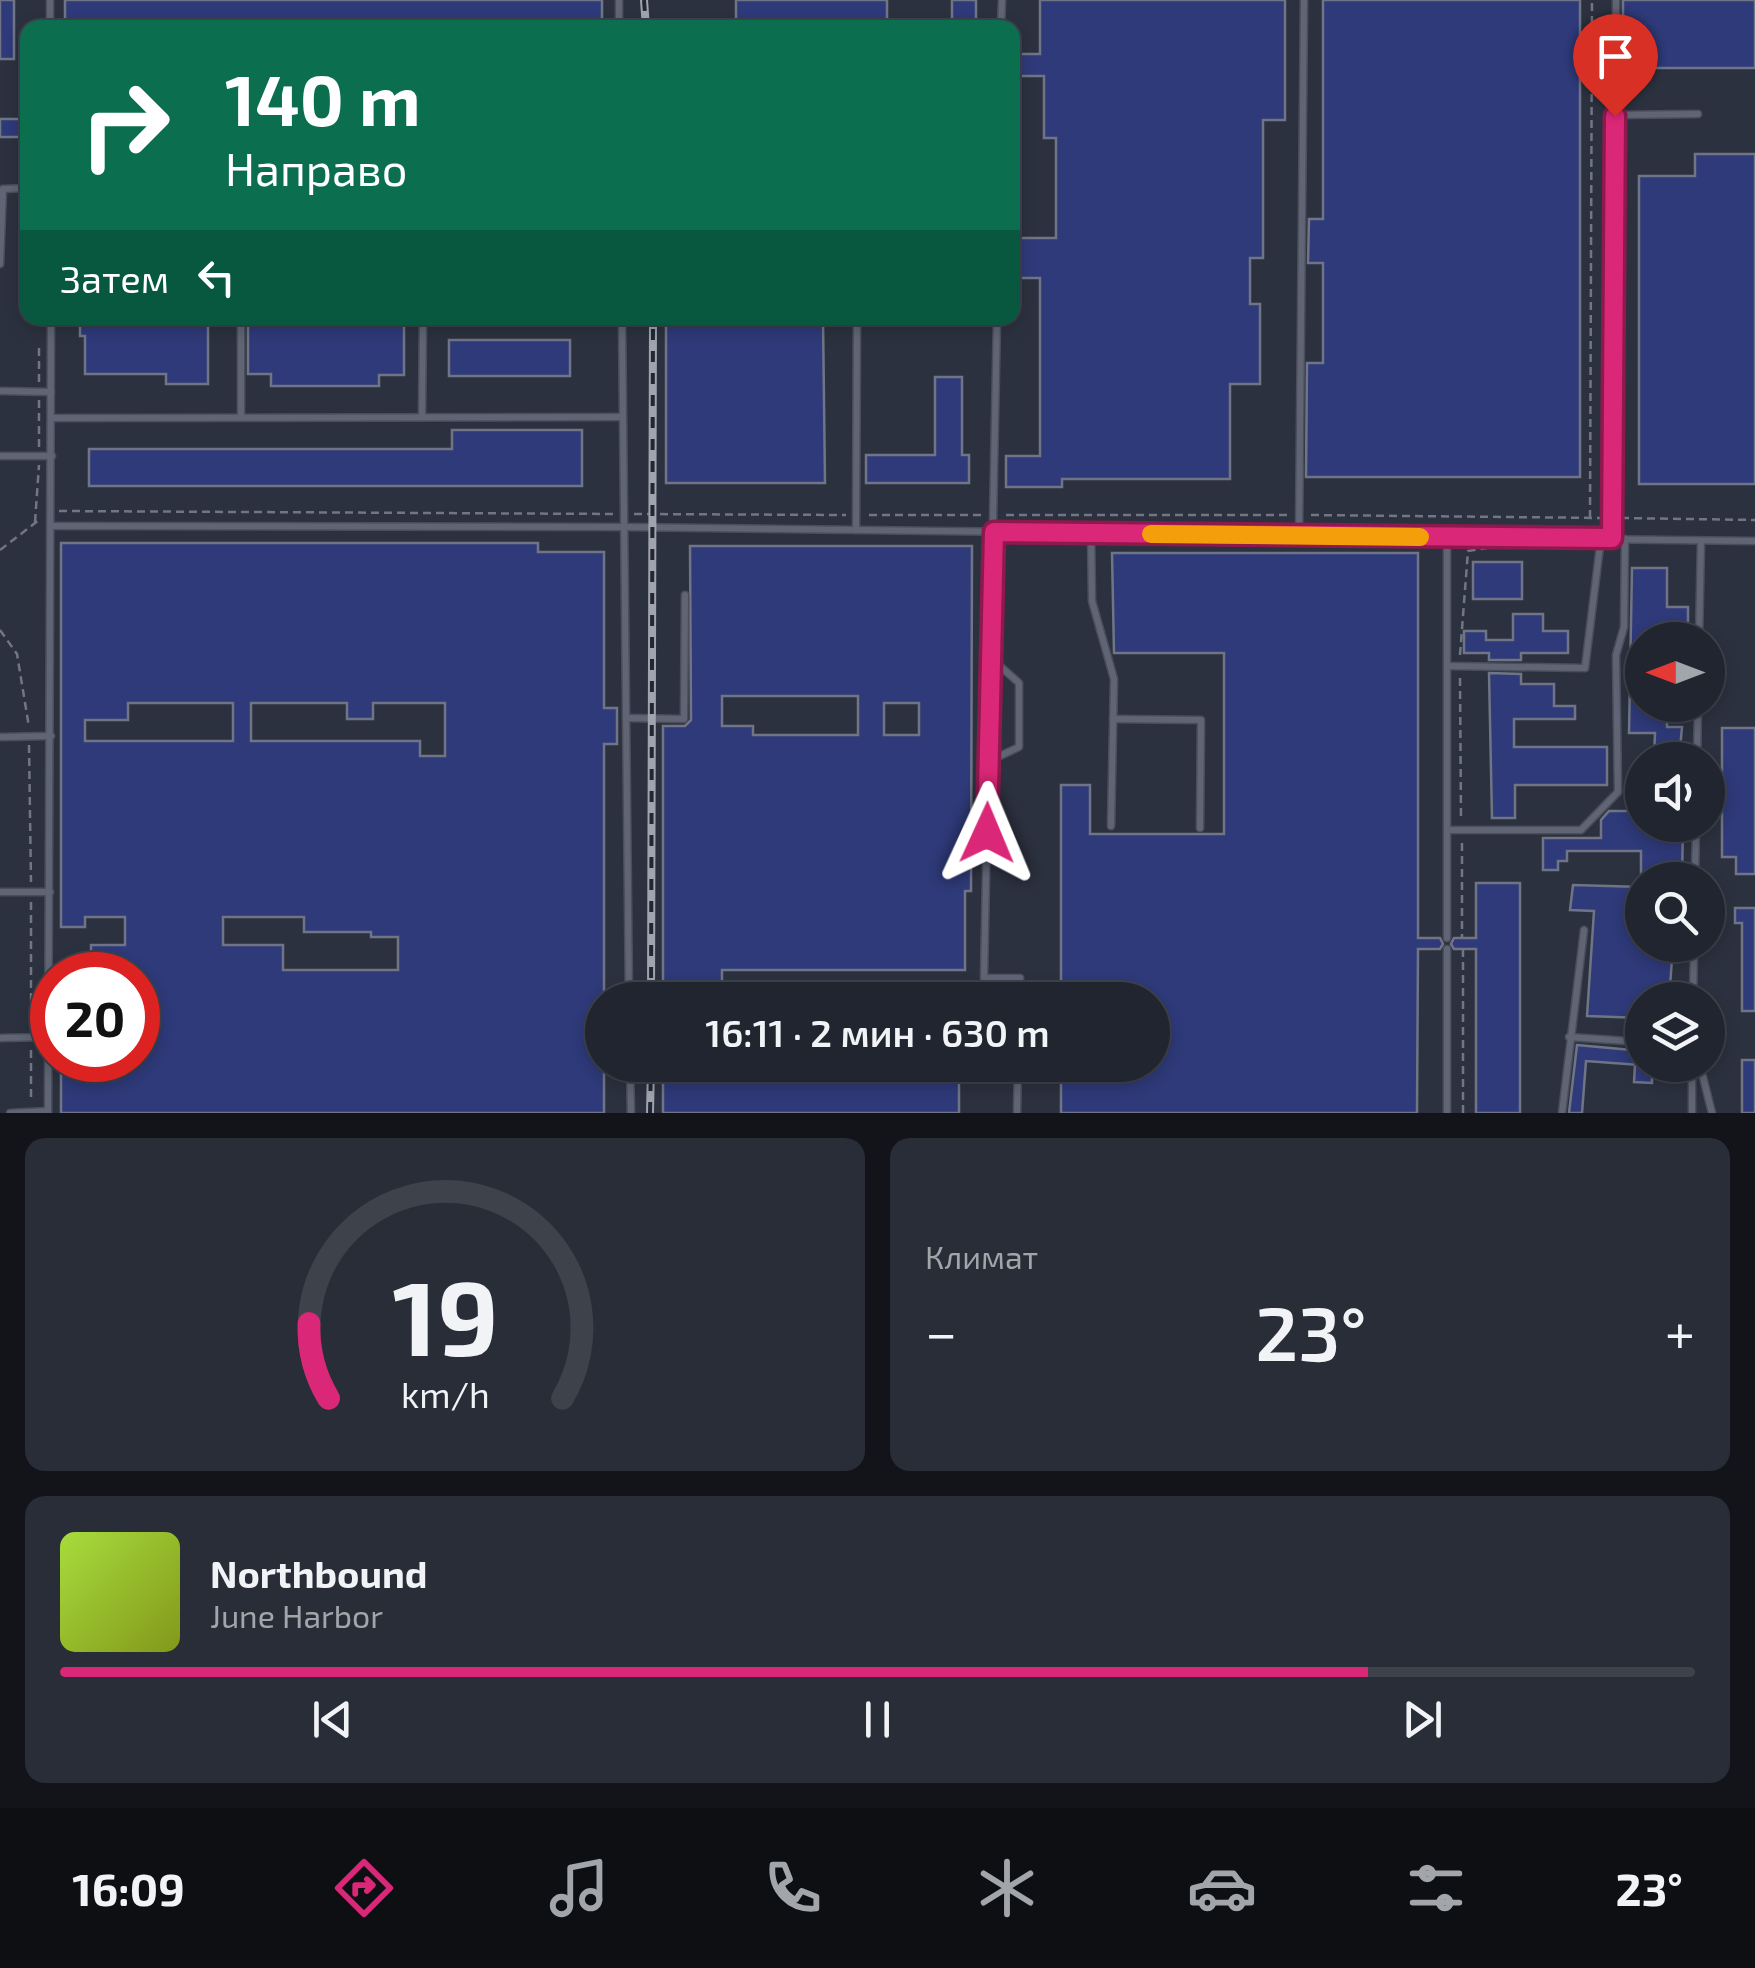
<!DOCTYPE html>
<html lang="ru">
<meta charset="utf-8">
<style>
:root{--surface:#21252f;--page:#292d37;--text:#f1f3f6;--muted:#a2a5aa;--line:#3e424b;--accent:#db2777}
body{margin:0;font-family:"Exo 2",sans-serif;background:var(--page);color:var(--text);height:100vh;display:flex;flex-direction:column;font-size:38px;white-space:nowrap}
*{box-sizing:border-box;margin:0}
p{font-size:32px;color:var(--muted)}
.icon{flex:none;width:55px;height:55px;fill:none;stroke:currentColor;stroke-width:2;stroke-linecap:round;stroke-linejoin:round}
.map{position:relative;height:1113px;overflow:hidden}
.sheet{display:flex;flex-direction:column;gap:25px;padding:25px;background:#12141a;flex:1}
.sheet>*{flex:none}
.guide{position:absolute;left:20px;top:20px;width:1000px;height:305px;border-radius:20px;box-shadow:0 5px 15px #0003,0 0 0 2px var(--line);background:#0b6e4f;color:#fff;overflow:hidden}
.needle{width:65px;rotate:270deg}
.controls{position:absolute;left:1625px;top:622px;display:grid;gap:20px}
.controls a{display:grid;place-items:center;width:100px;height:100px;border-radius:50%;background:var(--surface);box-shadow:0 5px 15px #0003,0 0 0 2px var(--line);font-size:50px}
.speed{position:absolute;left:30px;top:952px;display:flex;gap:20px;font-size:50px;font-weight:700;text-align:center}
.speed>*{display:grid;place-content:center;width:130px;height:130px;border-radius:50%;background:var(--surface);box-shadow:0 5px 15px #0003,0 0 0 2px var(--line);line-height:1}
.speed .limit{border:15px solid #d22;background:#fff;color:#111}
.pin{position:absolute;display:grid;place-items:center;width:85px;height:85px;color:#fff;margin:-102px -42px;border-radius:50% 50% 50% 0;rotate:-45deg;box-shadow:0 0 10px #0007}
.pin .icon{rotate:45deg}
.me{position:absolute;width:110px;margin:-55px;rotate:1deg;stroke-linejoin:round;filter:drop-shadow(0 0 8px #0008)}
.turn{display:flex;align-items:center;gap:35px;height:210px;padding:0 40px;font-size:45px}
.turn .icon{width:130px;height:130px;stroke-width:2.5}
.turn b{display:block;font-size:70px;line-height:85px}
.then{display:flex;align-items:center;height:95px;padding:0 40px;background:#0003;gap:20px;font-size:38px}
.big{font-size:75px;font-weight:600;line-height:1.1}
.sheet .widget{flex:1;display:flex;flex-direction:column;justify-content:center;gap:15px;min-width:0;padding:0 35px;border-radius:20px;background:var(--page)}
.sheet .dial{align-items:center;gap:0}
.dial svg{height:260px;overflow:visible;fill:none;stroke:var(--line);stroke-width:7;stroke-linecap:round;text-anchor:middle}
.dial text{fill:var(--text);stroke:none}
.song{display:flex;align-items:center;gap:30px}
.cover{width:120px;height:120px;border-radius:15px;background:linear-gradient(135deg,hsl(80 70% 55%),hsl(70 70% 35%))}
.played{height:10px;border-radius:5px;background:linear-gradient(90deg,var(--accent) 80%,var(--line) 80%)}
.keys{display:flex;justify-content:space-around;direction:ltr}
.heat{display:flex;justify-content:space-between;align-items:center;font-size:55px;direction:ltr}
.sheet .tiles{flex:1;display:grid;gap:25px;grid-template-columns:1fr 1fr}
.widget:last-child{grid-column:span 2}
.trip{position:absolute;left:585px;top:982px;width:585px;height:100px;border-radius:50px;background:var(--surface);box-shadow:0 5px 15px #0003,0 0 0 2px var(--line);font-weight:600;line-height:100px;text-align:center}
.menu{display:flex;height:160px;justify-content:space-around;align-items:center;background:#0d0f13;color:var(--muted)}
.menu .icon{width:70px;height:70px}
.menu .selected{color:var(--accent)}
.menu b{font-size:45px;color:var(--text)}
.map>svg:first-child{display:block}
.building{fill:#2e3a79;stroke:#707586;stroke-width:2.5;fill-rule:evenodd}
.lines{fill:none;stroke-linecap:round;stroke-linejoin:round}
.lane-casing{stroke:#4b4e5a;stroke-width:9}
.path{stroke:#727683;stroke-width:2.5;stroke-dasharray:8 5;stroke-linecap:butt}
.lane{stroke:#606575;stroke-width:6}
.rail-casing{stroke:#a0a4af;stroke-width:8}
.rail{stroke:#232734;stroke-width:4;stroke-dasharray:11;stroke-linecap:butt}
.route-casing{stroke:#8e194d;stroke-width:25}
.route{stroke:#db2777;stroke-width:18}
.slow{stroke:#f59e0b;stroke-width:18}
</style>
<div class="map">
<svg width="1755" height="1113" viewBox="0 0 1755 1113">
<rect width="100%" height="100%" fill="#2c313f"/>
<!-- building -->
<g class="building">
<rect x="0" y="0" width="14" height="59"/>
<rect x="65" y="0" width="537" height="28"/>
<rect x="736" y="0" width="151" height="28"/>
<rect x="952" y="0" width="24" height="28"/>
<path d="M 1040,0 L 1285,0 L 1285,120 L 1263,120 L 1263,258 L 1250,258 L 1250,304 L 1260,304 L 1260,384 L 1230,384 L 1230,479 L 1062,479 L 1062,487 L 1006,487 L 1006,456 L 1040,456 L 1040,278 L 1018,278 L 1018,238 L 1056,238 L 1056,138 L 1044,138 L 1044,76 L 1013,76 L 1013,54 L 1040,54 Z"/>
<path d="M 1323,0 L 1580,0 L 1580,477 L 1306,477 L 1307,363 L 1323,363 L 1323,263 L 1308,263 L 1309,219 L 1323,219 Z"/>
<rect x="1623" y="0" width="132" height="68"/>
<rect x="0" y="119" width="28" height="18"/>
<path d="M 1695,154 L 1755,154 L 1755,484 L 1639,484 L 1639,176 L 1695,176 Z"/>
<path d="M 85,318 L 208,318 L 208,384 L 166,384 L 166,374 L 85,374 L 85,336 L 80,336 L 80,320 Z"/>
<path d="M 248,318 L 380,318 L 380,323 L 404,323 L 404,375 L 379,375 L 379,386 L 271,386 L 271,374 L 248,374 Z"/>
<path d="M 666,318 L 823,318 L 825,483 L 666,483 Z"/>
<rect x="449" y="340" width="121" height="36"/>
<path d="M 935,377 L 962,377 L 962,455 L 969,455 L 969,483 L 866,483 L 866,455 L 935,455 Z"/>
<path d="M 452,430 L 582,430 L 582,486 L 89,486 L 89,449 L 452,449 Z"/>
<path d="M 61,543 L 538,543 L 538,552 L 604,552 L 604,708 L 617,708 L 617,744 L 604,744 L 604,1113 L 61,1113 L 61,1060 L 138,1060 L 138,975 L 91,975 L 91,945 L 125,945 L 125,917 L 85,917 L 85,927 L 61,927 ZM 128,703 L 233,703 L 233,741 L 85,741 L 85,720 L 128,720 ZM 251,703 L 347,703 L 347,719 L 373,719 L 373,703 L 445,703 L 445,756 L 420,756 L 420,741 L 251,741 ZM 223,917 L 304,917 L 304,932 L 371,932 L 371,937 L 398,937 L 398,970 L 283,970 L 283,945 L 223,945 Z"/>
<path d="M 690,546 L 972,546 L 971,891 L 965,891 L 965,970 L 722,970 L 722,1000 L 663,1000 L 663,726 L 685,726 L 691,720 ZM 722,696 L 858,696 L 858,735 L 753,735 L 753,726 L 722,726 ZM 884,703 L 919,703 L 919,735 L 884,735 Z"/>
<path d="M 1112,553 L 1418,553 L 1418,938 L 1440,938 L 1443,944 L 1440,949 L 1418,949 L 1417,1113 L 1061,1113 L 1061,1065 L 1152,1065 L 1152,1000 L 1061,1000 L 1061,785 L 1090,785 L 1090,834 L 1224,834 L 1224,653 L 1114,653 Z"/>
<rect x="1473" y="562" width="49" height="37"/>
<path d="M 1632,568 L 1667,568 L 1667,607 L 1688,607 L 1688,624 L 1667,624 L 1667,640 L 1642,640 L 1642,705 L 1667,705 L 1667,727 L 1682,727 L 1679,760 L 1654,760 L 1655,733 L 1629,733 Z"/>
<path d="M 1513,614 L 1543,614 L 1543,631 L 1568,631 L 1568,653 L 1521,653 L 1521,660 L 1489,660 L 1489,653 L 1464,653 L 1464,631 L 1486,631 L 1486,640 L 1513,640 Z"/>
<path d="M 1489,673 L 1521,674 L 1521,684 L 1554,684 L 1554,706 L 1575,706 L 1575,719 L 1514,719 L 1514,747 L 1607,747 L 1607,785 L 1515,785 L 1515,818 L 1492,818 Z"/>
<path d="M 1722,728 L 1755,728 L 1755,874 L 1736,874 L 1736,857 L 1722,857 Z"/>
<path d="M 1609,811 L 1642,811 L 1642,825 L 1683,825 L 1682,880 L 1641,880 L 1641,851 L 1567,851 L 1567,861 L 1558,861 L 1558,870 L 1543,870 L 1543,838 L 1601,838 L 1601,820 Z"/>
<path d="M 1476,883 L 1520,883 L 1520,1113 L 1476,1113 L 1476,949 L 1454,949 L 1451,944 L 1454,938 L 1476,938 Z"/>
<path d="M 1573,885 L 1642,887 L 1642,945 L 1673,945 L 1669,1000 L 1642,1000 L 1642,1018 L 1587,1016 L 1594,911 L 1570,910 Z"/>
<path d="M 1735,908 L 1755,908 L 1755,1011 L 1742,1011 L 1742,923 L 1735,923 Z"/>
<path d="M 1577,1045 L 1642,1051 L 1642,1065 L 1652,1065 L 1652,1083 L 1634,1082 L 1635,1065 L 1640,1065 L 1586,1061 L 1582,1113 L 1569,1113 Z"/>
<rect x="1742" y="1060" width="13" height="53"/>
<path d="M 663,1065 L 946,1065 L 959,1068 L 959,1113 L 663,1113 Z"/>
</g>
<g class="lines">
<!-- lane casing -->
<g class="lane-casing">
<g id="lane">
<path d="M 50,0 L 50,28"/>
<path d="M 619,0 L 619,28"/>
<path d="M 1001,28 L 1002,0"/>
<path d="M 1615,115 L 1698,114"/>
<path d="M 0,264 L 3,189 L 28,188"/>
<path d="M 241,318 L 241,417"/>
<path d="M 622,318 L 629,1000"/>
<path d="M 997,318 L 984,978 L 1020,978 L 1019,1000"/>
<path d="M 0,391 L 51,392"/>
<path d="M 422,417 L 423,318"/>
<path d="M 52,418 L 623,417"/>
<path d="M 0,456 L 52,456"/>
<path d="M 52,526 L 624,527 L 1755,541"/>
<path d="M 856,530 L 857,318"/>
<path d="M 1091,533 L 1092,601 L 1114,679 L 1111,826"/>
<path d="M 1299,536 L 1304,0"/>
<path d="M 1447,538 L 1447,938"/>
<path d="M 1612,538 L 1616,0"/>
<path d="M 1699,640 L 1701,541"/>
<path d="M 1447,666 L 1585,668 L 1601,538"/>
<path d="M 626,718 L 684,719 L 685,595"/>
<path d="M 1113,719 L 1201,720 L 1200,828"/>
<path d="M 0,737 L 51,736"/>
<path d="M 1697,760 L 1698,705"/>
<path d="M 989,761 L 1019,747 L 1019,683 L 992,659"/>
<path d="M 1447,830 L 1581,830 L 1618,792 L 1616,655 L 1624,627 L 1625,539"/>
<path d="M 1695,880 L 1696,825"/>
<path d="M 0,892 L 50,892"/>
<path d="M 1693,1000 L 1694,945"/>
<path d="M 1569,1037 L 1642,1042"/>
<path d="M 0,1038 L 49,1037"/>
<path d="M 630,1065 L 631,1113"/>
<path d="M 1700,1065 L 1712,1113"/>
<path d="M 10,1113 L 48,1111"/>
<path d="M 48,1113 L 51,318"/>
<path d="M 1017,1113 L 1018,1065"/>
<path d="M 1447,1113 L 1447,949"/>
<path d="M 1562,1113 L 1584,930"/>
<path d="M 1692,1113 L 1692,1065"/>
</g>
</g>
<!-- path -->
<g class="path">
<path d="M 39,382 L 39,345"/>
<path d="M 39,447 L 39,400"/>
<path d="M 59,511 L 616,514"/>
<path d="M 634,514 L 846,515"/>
<path d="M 869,515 L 981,515"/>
<path d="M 1006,515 L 1288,515"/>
<path d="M 1311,515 L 1603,518"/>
<path d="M 1590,518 L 1592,0"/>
<path d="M 1621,518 L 1755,520"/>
<path d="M 35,522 L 39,465"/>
<path d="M 0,550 L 39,520"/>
<path d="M 0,630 L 17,654 L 29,727"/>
<path d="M 1460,655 L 1468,551 L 1487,548"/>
<path d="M 1460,678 L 1461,820"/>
<path d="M 29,745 L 31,882"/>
<path d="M 1462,843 L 1462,938"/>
<path d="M 1463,949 L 1463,1113"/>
<path d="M 31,1027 L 31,900"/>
<path d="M 31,1050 L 31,1102"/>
</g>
<!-- lane -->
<use href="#lane" class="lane"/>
<!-- rail casing -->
<g class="rail-casing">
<g id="rail">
<path d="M 644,0 L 646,28"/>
<path d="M 651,1000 L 653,318"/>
<path d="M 650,1113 L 651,1065"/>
</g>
</g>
<!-- rail -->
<use href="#rail" class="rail"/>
</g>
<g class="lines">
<!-- route casing -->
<g class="route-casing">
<path id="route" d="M 987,833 L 994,532 L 1612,538 L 1615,116"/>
</g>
<!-- route -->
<use href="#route" class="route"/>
<!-- slow -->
<path class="slow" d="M 1151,534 L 1420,537"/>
</g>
</svg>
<div class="controls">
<a><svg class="needle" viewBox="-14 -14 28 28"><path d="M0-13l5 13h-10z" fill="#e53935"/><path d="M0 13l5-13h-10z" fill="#a2a5aa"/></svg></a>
<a><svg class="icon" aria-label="sound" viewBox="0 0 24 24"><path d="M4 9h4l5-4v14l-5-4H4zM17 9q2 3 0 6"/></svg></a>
<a><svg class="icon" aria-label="search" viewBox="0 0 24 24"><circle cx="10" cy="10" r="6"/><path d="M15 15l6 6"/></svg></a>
<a><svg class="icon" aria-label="layers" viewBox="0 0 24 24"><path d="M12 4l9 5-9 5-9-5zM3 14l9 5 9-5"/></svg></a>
</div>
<div class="speed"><div class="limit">20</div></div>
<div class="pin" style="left:1615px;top:116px;background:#d93025"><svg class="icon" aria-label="arrive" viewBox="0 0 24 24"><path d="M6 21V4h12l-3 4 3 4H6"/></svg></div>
<svg class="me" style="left:987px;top:833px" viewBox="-20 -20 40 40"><path d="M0-17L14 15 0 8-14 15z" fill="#db2777" stroke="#fff" stroke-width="4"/></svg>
<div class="trip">16:11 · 2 мин · 630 m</div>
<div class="guide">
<div class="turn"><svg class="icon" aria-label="right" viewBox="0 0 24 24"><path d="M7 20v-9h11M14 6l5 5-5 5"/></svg><div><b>140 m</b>Направо</div></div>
<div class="then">Затем<svg class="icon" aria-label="left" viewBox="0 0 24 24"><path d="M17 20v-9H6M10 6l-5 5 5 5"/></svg></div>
</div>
</div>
<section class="sheet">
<div class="tiles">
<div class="widget dial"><svg viewBox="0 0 100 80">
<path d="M14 69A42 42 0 1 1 86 69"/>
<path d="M14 69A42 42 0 0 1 8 46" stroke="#db2777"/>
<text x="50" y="56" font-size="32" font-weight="700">19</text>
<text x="50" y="72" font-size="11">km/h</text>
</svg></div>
<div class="widget"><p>Климат</p>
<div class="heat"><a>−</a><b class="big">23°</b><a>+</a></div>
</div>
<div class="widget">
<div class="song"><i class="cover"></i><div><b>Northbound</b><p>June Harbor</p></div></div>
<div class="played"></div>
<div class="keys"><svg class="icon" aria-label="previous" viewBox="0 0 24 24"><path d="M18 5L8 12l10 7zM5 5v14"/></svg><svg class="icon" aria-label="pause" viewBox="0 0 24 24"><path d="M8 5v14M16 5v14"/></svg><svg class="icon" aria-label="next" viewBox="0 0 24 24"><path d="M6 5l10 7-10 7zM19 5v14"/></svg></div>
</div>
</div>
</section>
<nav class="menu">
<b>16:09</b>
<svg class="icon selected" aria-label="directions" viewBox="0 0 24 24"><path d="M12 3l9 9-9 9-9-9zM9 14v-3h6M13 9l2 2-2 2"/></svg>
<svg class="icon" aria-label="music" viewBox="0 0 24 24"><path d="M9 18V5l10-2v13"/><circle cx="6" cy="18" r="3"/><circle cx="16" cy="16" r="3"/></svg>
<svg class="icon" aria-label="phone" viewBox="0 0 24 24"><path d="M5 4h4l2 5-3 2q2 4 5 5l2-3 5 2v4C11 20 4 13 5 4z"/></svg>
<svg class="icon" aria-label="climate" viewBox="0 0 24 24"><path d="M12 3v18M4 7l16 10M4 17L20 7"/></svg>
<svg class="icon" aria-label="car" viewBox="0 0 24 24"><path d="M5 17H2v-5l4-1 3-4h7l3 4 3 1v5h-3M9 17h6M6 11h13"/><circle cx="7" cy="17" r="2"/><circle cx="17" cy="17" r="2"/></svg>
<svg class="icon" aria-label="filters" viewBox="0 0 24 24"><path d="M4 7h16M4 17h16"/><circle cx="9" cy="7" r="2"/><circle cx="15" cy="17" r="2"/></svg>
<b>23°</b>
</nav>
